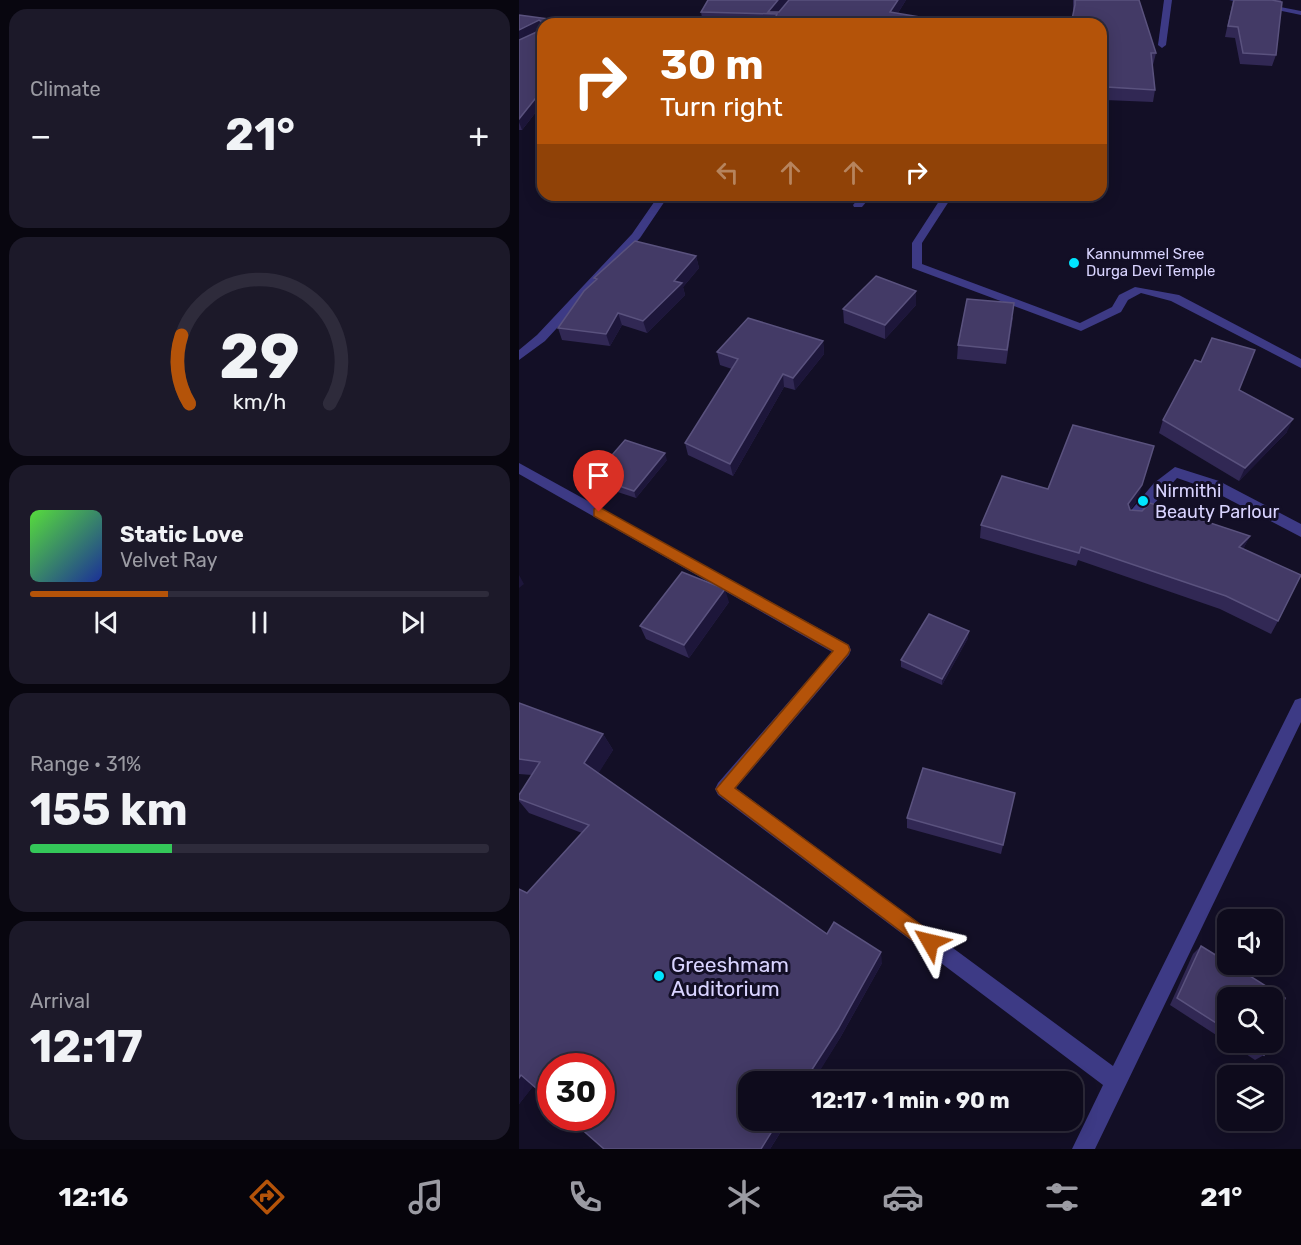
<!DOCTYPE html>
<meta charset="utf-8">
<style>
:root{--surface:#0e0b1c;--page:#1c1929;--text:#f1f3f6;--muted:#9b9ba3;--line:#2e2b3b;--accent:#b45309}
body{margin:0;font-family:Rubik,sans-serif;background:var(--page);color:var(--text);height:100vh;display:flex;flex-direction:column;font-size:22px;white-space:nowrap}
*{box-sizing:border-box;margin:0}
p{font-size:20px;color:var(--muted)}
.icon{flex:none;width:33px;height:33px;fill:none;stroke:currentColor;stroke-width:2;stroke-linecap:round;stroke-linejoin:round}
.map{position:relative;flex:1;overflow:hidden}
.side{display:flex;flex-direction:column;gap:9px;padding:9px;background:#08060f;width:519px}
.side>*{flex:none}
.banner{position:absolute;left:18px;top:18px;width:570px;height:183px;border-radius:18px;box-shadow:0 3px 15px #0003,0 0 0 2px var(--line);background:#b45309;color:#fff;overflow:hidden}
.tools{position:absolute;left:698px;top:909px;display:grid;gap:12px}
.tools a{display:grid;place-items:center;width:66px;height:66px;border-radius:12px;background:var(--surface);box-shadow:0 3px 15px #0003,0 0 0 2px var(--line);font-size:30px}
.speed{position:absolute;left:18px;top:1053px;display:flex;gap:12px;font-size:30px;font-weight:700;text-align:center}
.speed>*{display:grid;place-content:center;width:78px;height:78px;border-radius:50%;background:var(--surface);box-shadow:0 3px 15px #0003,0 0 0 2px var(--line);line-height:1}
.speed .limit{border:9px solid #d22;background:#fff;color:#111}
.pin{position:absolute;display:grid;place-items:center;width:51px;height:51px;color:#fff;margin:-62px -26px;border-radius:50% 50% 50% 0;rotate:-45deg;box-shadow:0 0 6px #0007}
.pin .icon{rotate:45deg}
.me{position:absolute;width:66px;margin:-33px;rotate:307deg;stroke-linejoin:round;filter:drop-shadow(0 0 4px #0008)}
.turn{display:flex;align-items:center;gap:21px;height:126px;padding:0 24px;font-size:27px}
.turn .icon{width:78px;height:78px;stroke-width:2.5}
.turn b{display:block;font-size:42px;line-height:51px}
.lanes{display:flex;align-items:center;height:57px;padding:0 24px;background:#0003;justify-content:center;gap:30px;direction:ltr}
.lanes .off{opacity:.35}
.big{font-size:45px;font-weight:700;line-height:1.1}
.side .widget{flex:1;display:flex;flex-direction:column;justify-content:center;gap:9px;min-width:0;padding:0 21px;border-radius:18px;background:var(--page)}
.side .dial{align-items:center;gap:0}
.dial svg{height:156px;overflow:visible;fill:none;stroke:var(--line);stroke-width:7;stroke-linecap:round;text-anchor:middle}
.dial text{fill:var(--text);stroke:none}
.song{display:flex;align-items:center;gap:18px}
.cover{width:72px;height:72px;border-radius:9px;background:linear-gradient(135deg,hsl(110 70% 55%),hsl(230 70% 35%))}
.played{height:6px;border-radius:3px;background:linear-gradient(90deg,var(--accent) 30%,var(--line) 30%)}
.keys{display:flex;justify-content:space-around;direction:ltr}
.heat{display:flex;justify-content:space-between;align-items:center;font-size:33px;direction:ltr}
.charge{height:9px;border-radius:4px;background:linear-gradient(90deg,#34c759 31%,var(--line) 0)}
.trip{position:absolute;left:219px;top:1071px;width:345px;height:60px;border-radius:18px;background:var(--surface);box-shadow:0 3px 15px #0003,0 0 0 2px var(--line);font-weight:700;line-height:60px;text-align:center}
.tabs{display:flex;height:96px;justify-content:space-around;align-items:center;background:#06040b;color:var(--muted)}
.tabs .icon{width:42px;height:42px}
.tabs .selected{color:var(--accent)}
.tabs b{font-size:27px;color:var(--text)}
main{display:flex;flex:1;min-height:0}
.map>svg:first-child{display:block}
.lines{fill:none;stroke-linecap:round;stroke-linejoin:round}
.minor{fill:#3d3a85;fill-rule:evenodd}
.wall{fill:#312854}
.shaded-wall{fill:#1d163a}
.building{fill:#433a66;stroke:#5a527e;stroke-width:1.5}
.route{fill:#b45309;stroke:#753606;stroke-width:1.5}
.poi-dot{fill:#00e5ff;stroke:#130f26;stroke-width:2}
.labels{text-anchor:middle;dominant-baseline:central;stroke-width:6;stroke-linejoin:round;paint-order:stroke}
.far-poi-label{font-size:15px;fill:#d9d4ff;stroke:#130f26;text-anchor:start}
.poi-label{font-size:18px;fill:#d9d4ff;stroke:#130f26;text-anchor:start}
.near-poi-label{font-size:21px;fill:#d9d4ff;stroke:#130f26;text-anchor:start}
</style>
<main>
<section class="side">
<div class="widget"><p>Climate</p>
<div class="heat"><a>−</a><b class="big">21°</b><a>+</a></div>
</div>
<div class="widget dial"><svg viewBox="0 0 100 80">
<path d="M14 69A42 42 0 1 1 86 69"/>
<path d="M14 69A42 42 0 0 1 10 34" stroke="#b45309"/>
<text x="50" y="56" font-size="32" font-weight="700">29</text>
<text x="50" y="72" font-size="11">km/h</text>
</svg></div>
<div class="widget">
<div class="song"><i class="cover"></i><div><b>Static Love</b><p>Velvet Ray</p></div></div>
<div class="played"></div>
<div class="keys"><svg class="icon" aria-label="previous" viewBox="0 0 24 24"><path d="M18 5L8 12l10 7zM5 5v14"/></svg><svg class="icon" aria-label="pause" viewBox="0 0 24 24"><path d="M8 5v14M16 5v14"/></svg><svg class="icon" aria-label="next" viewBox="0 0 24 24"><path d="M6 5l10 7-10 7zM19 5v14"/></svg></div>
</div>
<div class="widget"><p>Range · 31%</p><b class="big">155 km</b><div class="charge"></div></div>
<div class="widget"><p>Arrival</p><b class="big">12:17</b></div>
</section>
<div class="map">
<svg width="782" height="1149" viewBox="0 0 782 1149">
<rect width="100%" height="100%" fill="#130f26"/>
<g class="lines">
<!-- minor -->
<g class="minor">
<path d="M 645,0 L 653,0 L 647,45 L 643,48 L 639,45 Z"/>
<path d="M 710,0 L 726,0 L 782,11 L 782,15 Z"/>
<path d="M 65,22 L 119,22 L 123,24 L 61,24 Z"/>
<path d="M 140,195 L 150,195 L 121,238 L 26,341 L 0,360 L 0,350 L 18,335 L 113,234 Z"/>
<path d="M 342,195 L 353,195 L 343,207 L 335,207 L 334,205 Z"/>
<path d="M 424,195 L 434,195 L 403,243 L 403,264 L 561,323 L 593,307 L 600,295 L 616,287 L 660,295 L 782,359 L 782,368 L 652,301 L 622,293 L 609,300 L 602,312 L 562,331 L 393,268 L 393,243 Z"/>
<path d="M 0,463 L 330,645 L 332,650 L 330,655 L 217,788 L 594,1066 L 776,700 L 782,698 L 782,722 L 576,1149 L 553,1149 L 584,1085 L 199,795 L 196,789 L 199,783 L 313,652 L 0,474 Z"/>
<path d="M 656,467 L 700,481 L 782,524 L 782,537 L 690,489 L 658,478 L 619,522 L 609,522 L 607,518 L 609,514 L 635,483 Z"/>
</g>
</g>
<!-- wall -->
<g class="wall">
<path d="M 189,0 L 387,0 L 379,13 L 401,24 L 184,24 L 182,12 Z"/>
<path d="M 554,0 L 620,0 L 637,53 L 634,65 L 633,65 L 636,90 L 634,102 L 586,100 L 584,42 L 582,42 L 582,24 L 554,12 Z"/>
<path d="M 714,0 L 762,0 L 757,55 L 753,66 L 721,64 L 716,38 L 706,37 Z"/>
<path d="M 0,15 L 67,24 L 24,24 L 24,103 L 3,130 L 0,130 Z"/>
<path d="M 177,256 L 180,268 L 164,287 L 166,295 L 128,333 L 103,325 L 91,346 L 43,340 L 39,328 L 76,280 L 75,278 Z"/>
<path d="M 397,305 L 366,339 L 325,323 L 324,309 Z"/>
<path d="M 494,317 L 487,364 L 438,359 L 439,345 Z"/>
<path d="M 304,341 L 305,354 L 276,390 L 265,387 L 214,476 L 169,455 L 166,443 L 213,369 L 201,365 L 198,352 Z"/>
<path d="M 720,390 L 768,432 L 720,481 L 640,433 L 644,420 Z"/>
<path d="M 148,460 L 117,498 L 77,485 L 74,477 Z"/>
<path d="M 619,499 L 611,510 L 731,536 L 724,549 L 759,621 L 752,634 L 701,609 L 559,560 L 557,566 L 461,538 L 462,525 Z"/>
<path d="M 210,602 L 170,658 L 127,639 L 121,626 Z"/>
<path d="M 449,638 L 423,685 L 382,667 L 382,660 Z"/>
<path d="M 0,703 L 84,734 L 94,750 L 79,773 L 308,934 L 363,963 L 321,1038 L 251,1149 L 85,1149 L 14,1086 L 0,1104 L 0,889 L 8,893 L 63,833 L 10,813 L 0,801 L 0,795 L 13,775 L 0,774 Z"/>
<path d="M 496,793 L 482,854 L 388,828 L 388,818 Z"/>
<path d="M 682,946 L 708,998 L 708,1042 L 651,1005 L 674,954 Z"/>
<path d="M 709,1042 L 749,1042 L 745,1055 L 736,1060 Z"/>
</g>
<!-- shaded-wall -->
<g class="shaded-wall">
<path d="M 259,0 L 271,0 L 258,16 L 258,14 L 249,12 Z"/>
<path d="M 379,0 L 387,0 L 372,24 L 371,12 Z"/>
<path d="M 401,17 L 401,24 L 395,24 Z"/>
<path d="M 20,20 L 23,30 L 0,41 L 0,30 Z"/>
<path d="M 24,89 L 24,103 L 3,130 L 0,122 L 0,119 Z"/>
<path d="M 177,256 L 180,268 L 164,287 L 166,295 L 128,333 L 124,321 L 155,281 Z"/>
<path d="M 397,291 L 397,305 L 366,339 L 366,325 Z"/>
<path d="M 99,313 L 103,325 L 91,346 L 87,334 Z"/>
<path d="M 304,341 L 305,354 L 276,390 L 274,378 Z"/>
<path d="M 264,374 L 265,387 L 214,476 L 211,464 Z"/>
<path d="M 774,419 L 768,432 L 720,481 L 726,468 Z"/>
<path d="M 635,446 L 619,499 L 605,517 L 609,504 Z"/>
<path d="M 146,453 L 148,460 L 117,498 L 115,491 Z"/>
<path d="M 731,536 L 724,549 L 720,547 Z"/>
<path d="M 0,575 L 5,584 L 0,588 Z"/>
<path d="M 206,589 L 210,602 L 170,658 L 165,645 Z"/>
<path d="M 450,631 L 449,638 L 423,685 L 423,679 Z"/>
<path d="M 84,734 L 94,750 L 76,779 L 65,763 Z"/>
<path d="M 362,952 L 363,963 L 321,1038 L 294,1082 L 285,1082 Z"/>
<path d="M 2,1075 L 17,1083 L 0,1104 L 0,1078 Z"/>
<path d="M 260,1120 L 269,1120 L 251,1149 L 242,1149 Z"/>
</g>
<!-- building -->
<g class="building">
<path d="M 189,0 L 259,0 L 249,12 L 260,12 L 270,0 L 379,0 L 371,12 L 401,17 L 395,24 L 253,24 L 258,14 L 182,12 Z"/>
<path d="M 556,0 L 620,0 L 637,53 L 632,53 L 636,90 L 588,87 L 585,31 L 582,30 L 582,24 L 552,24 L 556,5 Z"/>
<path d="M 715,0 L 753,0 L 763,2 L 757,55 L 724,53 L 719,27 L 709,26 Z"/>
<path d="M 0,15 L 67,24 L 24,24 L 24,89 L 0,119 L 0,40 L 22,30 L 23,22 L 20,20 L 0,30 Z"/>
<path d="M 116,241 L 177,256 L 155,281 L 163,283 L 124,321 L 99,313 L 87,334 L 39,328 L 65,291 L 78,279 L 75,278 Z"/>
<path d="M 357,276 L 397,291 L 366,325 L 324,309 Z"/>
<path d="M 448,299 L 495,303 L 488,350 L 439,345 Z"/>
<path d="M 229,318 L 304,341 L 274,378 L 264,374 L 211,464 L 166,443 L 219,359 L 198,352 Z"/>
<path d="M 693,338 L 736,350 L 720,390 L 774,419 L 726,468 L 644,420 L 676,360 L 682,362 Z"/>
<path d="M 554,425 L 635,446 L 623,485 L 609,504 L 611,510 L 623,511 L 631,503 L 731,536 L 720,547 L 782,575 L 759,621 L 707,596 L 562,547 L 560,553 L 462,525 L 483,476 L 529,489 Z"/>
<path d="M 106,440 L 146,453 L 115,491 L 74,477 Z"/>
<path d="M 163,572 L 206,589 L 165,645 L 121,626 Z"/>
<path d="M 410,614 L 450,631 L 423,679 L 382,660 Z"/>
<path d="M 0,703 L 84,734 L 65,763 L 308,934 L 315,922 L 362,952 L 319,1029 L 285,1082 L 230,1082 L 230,1120 L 260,1120 L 242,1149 L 85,1149 L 50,1118 L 82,1118 L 82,1066 L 32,1066 L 32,1101 L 2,1075 L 0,1078 L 0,889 L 8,893 L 70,825 L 0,799 L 0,795 L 21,762 L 0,759 Z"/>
<path d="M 404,768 L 496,793 L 484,845 L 388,818 Z"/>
<path d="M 682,946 L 708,962 L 708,964 L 712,964 L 766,998 L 753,1033 L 753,998 L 708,998 L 708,1030 L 658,998 Z"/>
<path d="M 726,1042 L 749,1042 L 745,1055 Z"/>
</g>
<!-- route -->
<path class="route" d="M 80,507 L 329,645 L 331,650 L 329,654 L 216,788 L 417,936 L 419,942 L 417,948 L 411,951 L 404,948 L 200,794 L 197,789 L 314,651 L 75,516 L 75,509 Z"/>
<!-- markers -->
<g class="poi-dot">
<circle cx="555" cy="263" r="6"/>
<circle cx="624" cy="501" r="6"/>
<circle cx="140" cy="976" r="6"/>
</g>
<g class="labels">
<!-- far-poi labels -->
<g class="far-poi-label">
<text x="567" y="254">Kannummel Sree<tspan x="567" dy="17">Durga Devi Temple</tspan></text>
</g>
<!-- poi labels -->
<g class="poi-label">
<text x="636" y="491">Nirmithi<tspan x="636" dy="21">Beauty Parlour</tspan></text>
</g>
<!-- near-poi labels -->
<g class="near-poi-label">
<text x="152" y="964">Greeshmam<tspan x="152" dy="24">Auditorium</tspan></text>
</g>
</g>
</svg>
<div class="tools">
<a><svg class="icon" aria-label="sound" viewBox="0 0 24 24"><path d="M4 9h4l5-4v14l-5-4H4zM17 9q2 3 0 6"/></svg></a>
<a><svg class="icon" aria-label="search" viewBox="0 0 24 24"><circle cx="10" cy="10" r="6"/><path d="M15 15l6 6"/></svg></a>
<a><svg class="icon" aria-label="layers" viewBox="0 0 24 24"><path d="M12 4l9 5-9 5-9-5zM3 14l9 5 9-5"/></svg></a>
</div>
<div class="speed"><div class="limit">30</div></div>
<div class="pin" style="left:80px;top:512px;background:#d93025"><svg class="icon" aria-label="arrive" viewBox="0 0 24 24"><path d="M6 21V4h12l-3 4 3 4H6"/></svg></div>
<svg class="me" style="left:411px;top:942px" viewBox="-20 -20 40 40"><path d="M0-17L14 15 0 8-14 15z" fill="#b45309" stroke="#fff" stroke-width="4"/></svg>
<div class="trip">12:17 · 1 min · 90 m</div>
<div class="banner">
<div class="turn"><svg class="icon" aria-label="right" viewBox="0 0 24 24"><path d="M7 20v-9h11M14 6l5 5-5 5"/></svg><div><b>30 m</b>Turn right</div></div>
<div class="lanes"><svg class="icon off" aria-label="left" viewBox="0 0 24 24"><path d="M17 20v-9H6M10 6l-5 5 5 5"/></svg><svg class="icon off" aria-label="ahead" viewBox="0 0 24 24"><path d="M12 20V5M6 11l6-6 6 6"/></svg><svg class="icon off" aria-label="ahead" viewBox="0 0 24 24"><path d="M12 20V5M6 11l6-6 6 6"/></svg><svg class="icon" aria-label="right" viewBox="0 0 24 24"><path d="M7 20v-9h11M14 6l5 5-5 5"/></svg></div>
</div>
</div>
</main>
<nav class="tabs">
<b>12:16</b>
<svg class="icon selected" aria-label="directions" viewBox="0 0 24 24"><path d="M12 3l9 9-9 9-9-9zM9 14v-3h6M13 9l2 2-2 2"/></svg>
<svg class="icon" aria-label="music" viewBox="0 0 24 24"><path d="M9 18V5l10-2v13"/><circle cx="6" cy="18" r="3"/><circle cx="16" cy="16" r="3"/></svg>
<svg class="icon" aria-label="phone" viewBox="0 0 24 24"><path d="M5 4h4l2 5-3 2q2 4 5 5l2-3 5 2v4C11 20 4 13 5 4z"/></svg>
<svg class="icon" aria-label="climate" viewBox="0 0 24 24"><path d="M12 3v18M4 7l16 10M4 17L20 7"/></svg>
<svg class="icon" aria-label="car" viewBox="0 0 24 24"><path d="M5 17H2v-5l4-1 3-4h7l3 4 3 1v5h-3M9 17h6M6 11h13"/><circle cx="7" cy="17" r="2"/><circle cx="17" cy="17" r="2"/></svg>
<svg class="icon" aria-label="filters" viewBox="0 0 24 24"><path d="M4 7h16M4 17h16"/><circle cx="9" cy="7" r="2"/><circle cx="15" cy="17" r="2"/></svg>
<b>21°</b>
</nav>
